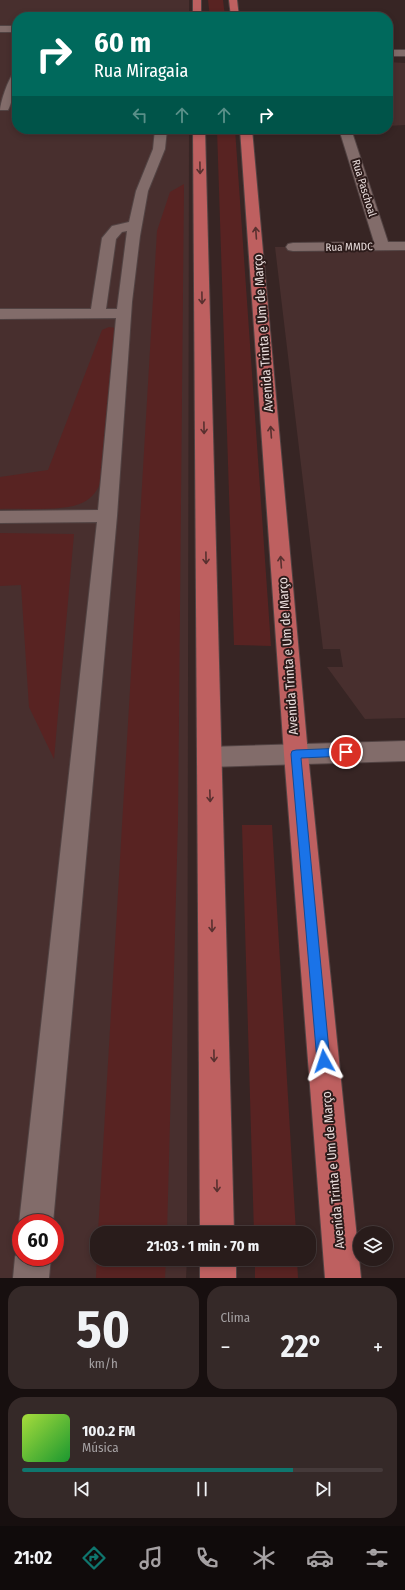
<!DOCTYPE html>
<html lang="pt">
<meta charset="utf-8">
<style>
:root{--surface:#291c1b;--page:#352928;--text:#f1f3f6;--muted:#a5a1a3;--line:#453a3a;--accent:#0f766e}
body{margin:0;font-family:"Fira Sans Condensed",sans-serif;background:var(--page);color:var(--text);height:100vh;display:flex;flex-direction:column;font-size:15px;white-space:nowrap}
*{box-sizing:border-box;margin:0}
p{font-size:13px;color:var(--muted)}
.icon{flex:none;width:22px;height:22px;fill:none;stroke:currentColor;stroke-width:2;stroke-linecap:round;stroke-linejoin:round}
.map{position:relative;height:1278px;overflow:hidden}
.panel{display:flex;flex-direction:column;gap:8px;padding:8px;background:#170f0f;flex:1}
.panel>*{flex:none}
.guide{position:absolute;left:12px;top:12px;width:381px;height:122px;border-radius:16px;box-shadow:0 2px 6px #0003,0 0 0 1px var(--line);background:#00695c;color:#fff;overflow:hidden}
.tools{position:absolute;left:353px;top:1226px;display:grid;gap:8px}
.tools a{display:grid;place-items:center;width:40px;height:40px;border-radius:50%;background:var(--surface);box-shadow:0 2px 6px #0003,0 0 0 1px var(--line);font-size:20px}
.speed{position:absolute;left:12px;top:1214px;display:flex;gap:8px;font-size:20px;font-weight:700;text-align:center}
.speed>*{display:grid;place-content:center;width:52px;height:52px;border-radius:50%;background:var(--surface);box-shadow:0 2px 6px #0003,0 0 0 1px var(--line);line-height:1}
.speed .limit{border:6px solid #d22;background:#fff;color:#111}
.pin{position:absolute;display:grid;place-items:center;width:34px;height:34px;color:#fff;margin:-17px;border:2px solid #fff;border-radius:50%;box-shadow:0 1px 4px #0007}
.me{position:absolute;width:44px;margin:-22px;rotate:355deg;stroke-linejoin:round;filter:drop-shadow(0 0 3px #0008)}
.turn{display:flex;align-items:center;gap:14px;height:84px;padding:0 16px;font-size:18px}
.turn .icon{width:52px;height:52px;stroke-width:2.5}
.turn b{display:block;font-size:28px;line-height:34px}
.lanes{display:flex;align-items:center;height:38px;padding:0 16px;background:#0003;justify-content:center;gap:20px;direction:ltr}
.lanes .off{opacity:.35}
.big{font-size:30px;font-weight:700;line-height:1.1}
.panel .widget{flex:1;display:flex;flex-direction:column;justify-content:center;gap:6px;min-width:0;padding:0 14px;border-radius:16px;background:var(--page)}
.panel .dial{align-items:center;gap:0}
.dial b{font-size:52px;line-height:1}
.song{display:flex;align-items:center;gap:12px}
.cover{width:48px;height:48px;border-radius:6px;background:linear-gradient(135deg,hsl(80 70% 55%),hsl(130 70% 35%))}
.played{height:4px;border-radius:2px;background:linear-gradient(90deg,var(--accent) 75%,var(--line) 75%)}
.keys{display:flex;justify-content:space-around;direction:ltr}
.heat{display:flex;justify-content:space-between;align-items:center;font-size:22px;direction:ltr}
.panel .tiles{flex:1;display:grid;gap:8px;grid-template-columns:1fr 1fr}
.widget:last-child{grid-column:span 2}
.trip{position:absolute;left:90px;top:1226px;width:226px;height:40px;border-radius:16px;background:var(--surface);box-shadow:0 2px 6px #0003,0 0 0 1px var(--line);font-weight:700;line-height:40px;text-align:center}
.menu{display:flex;height:64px;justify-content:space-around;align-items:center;background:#100b0b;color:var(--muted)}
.menu .icon{width:28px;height:28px}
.menu .on{color:var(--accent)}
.menu b{font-size:18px;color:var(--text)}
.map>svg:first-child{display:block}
.built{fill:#482f2e;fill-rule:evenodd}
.green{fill:#582322}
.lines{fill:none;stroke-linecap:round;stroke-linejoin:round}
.minor-casing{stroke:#524343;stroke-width:2}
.major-casing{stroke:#524343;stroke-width:2}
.minor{fill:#826c6a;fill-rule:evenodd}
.major{fill:#be6060;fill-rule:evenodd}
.oneway{stroke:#58302f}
.route{fill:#1a73e8;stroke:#114b97}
.labels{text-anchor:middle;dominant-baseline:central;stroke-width:4;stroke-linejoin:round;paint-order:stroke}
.far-street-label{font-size:11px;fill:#e9dddc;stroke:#2c1b1a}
.street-label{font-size:13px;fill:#e9dddc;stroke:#2c1b1a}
</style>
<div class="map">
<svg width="405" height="1278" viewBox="0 0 405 1278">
<rect width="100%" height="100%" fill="#372524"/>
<!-- built -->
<g class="built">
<path d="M 0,0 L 189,0 L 189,17 L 17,17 L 17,129 L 189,129 L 187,1233 L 97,1233 L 97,1259 L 187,1259 L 186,1278 L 0,1278 ZM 21,1223 L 55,1223 L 55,1257 L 21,1257 Z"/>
<path d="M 388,62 L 405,63 L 405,125 L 388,126 L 388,100 L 391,99 L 388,93 Z"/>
<path d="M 275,247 L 405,247 L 405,718 L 365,719 L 327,667 L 343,667 L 340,649 L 323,649 Z"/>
</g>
<!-- green -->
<g class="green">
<path d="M 208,0 L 223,0 L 225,17 L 210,17 Z"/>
<path d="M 217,129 L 235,129 L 271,646 L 234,645 Z"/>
<path d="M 184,184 L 178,820 L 167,1233 L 98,1233 L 157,231 L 170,192 Z"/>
<path d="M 109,327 L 115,328 L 101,481 C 98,490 92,498 84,502 C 66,512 21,508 0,509 L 0,477 L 48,470 L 102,330 Z"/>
<path d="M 0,533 L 74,534 L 54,759 L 29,707 L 21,585 L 0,586 Z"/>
<path d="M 242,825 L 272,825 L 296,1233 L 254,1233 Z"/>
<path d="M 97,1254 L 97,1259 L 166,1259 L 165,1278 L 96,1278 Z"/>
<path d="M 255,1259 L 297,1259 L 298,1278 L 255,1278 Z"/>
</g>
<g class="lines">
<!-- minor casing -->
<g class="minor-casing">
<g id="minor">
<rect x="0" y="26" width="17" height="6"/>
<rect x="388" y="50" width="17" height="6"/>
<path d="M 17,70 L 17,87 L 9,108 L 8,110 L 0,110 C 0,103 10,72 17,70 Z"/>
<path d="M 155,129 L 167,129 L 165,149 L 148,191 L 140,236 L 132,302 L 117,516 L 53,1223 L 21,1223 L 21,1228 L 19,1223 L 97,522 L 0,523 L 0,511 L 98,510 L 116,318 L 0,319 L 0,309 L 91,309 L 102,238 L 112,226 L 129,222 L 136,191 L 153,149 ZM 127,231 L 117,309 L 106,309 L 116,239 L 122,232 Z"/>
<path d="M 339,129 L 351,129 L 388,242 L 405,242 L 405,250 L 293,251 L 288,250 L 286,247 L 288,244 L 293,243 L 374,242 Z"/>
<path d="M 405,741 L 405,761 L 209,767 L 200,764 L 197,757 L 200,750 L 209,747 Z"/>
<path d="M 21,1245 L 21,1257 L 51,1257 L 49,1278 L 13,1278 L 15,1257 Z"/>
</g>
</g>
<!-- major casing -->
<g class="major-casing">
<g id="major">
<rect x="193" y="0" width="8" height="17"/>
<path d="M 229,0 L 237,0 L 239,17 L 231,17 Z"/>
<path d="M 193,129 L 205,129 L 234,1233 L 200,1233 Z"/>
<path d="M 240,129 L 252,129 L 308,754 L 361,1278 L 325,1278 L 284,754 Z"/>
<rect x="200" y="1259" width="36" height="19"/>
</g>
</g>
<!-- minor -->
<use href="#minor" class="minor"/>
<!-- major -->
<use href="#major" class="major"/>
</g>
<!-- one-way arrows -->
<defs><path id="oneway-shaft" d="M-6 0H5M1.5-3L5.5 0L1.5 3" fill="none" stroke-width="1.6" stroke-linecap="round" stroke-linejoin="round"/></defs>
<g class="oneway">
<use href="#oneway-shaft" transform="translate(200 168) rotate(89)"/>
<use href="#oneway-shaft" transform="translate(256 233) rotate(-94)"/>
<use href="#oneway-shaft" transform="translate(202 298) rotate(89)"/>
<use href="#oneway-shaft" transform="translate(204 428) rotate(89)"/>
<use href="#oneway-shaft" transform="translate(271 432) rotate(-94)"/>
<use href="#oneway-shaft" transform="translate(206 558) rotate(89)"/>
<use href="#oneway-shaft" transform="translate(281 562) rotate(-94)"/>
<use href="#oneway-shaft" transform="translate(210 796) rotate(88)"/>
<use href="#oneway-shaft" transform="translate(212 926) rotate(89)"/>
<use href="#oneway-shaft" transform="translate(214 1056) rotate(89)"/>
<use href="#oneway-shaft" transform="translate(217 1186) rotate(89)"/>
</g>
<!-- route -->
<path class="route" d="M 346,748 L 350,749 L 352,752 L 350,755 L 346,756 L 301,758 L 330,1061 L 328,1065 L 324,1067 L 319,1065 L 317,1061 L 291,754 L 292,751 L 296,750 Z"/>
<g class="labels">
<!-- far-street labels -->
<g class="far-street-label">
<text transform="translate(364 188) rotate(73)">Rua Paschoal</text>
<text transform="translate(349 247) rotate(-1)">Rua MMDC</text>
</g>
<!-- street labels -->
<g class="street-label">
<text transform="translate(263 333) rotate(-94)">Avenida Trinta e Um de Março</text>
<text transform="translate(288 656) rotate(-94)">Avenida Trinta e Um de Março</text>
<text transform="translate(333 1170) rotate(-95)">Avenida Trinta e Um de Março</text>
</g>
</g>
</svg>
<div class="tools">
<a><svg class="icon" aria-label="layers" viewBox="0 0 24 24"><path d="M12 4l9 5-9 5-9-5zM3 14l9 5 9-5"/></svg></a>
</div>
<div class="speed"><div class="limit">60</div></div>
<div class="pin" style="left:346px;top:752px;background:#d93025"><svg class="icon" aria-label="arrive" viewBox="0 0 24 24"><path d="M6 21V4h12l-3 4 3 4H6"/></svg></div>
<svg class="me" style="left:324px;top:1061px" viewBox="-20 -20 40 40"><path d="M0-17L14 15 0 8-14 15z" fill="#1a73e8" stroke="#fff" stroke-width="4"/></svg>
<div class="trip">21:03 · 1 min · 70 m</div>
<div class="guide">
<div class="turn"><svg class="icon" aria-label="right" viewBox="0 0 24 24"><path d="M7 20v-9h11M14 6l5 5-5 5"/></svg><div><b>60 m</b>Rua Miragaia</div></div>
<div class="lanes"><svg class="icon off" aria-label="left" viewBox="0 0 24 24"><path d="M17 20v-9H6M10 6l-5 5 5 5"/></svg><svg class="icon off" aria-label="ahead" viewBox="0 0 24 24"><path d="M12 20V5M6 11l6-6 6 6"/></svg><svg class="icon off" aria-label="ahead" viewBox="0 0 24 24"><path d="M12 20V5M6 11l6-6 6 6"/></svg><svg class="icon" aria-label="right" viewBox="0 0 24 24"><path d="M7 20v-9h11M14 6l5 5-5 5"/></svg></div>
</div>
</div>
<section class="panel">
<div class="tiles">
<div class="widget dial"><b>50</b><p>km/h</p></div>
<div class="widget"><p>Clima</p>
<div class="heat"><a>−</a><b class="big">22°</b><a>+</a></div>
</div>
<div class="widget">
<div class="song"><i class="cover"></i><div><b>100.2 FM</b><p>Música</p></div></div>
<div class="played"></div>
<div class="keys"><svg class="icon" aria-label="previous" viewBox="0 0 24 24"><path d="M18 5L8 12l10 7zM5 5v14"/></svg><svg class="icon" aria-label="pause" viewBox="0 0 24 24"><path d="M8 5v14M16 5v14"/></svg><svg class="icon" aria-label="next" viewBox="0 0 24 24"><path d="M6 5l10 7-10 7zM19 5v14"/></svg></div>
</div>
</div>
</section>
<nav class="menu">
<b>21:02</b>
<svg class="icon on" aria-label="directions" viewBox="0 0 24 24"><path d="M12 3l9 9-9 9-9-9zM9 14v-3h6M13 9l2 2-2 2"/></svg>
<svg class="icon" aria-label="music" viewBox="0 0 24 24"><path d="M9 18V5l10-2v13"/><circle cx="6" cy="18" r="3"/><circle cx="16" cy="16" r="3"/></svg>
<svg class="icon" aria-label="phone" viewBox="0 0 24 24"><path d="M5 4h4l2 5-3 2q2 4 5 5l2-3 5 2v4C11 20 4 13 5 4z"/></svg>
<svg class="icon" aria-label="climate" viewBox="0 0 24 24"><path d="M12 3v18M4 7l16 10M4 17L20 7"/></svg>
<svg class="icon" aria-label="car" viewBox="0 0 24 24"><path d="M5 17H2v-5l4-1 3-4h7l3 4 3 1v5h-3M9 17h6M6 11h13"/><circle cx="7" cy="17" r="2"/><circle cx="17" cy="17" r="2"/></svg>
<svg class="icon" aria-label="filters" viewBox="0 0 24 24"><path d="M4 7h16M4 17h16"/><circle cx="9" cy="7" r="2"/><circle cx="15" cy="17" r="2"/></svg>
</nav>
